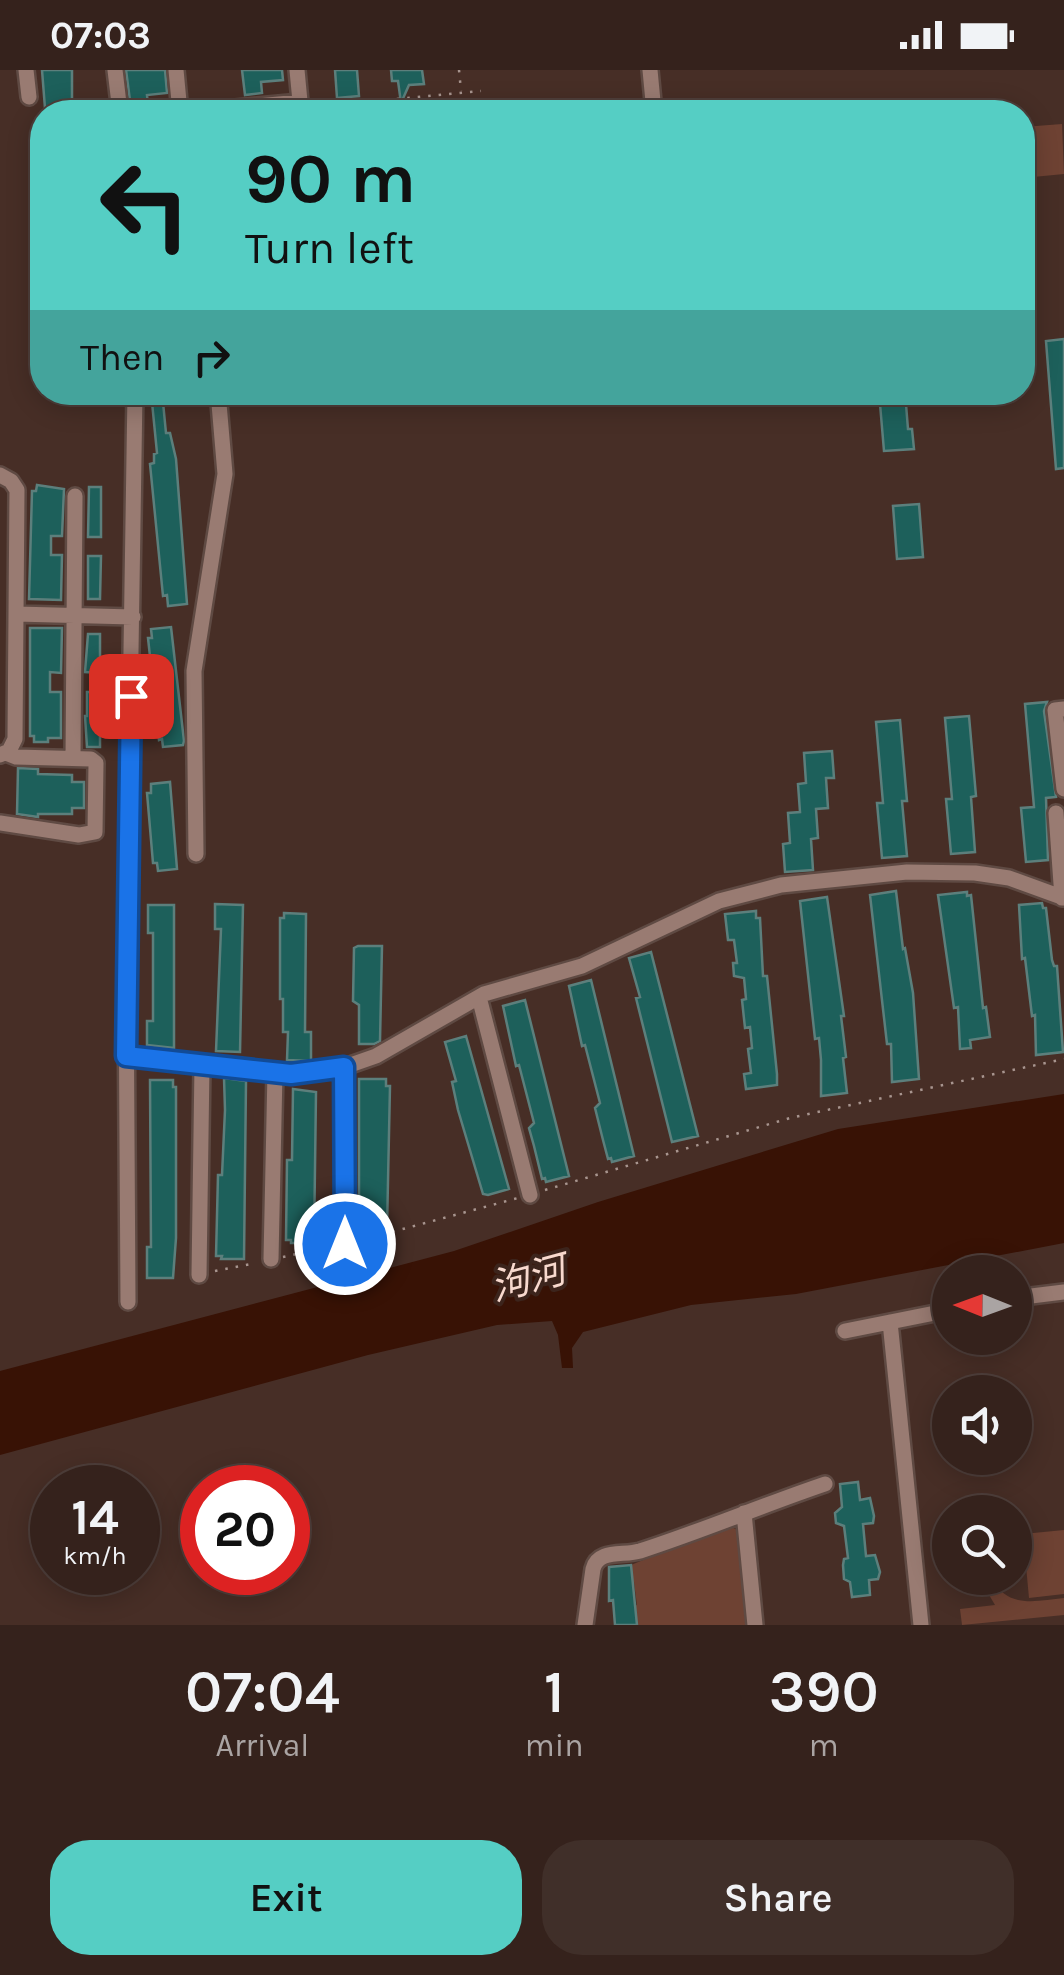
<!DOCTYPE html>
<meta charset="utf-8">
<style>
:root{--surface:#35221c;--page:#402f29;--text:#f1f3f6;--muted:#aaa4a3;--line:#4f3f3b;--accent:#55cec4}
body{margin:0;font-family:Karla,"Noto Sans SC",sans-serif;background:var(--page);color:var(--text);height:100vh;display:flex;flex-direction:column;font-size:38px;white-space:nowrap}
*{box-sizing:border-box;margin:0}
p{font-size:32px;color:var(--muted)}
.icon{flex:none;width:55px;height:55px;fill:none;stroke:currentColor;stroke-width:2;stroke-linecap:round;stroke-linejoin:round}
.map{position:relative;height:1555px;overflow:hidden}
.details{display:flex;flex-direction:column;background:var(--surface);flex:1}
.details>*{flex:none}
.top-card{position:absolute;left:30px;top:30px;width:1005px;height:305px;border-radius:40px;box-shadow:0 5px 25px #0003,0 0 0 2px var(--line);background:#55cec4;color:#111;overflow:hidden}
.needle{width:65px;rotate:271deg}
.buttons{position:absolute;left:932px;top:1185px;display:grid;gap:20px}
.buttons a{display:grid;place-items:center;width:100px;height:100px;border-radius:50%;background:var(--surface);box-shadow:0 5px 25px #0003,0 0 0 2px var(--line);font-size:50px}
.speed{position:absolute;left:30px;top:1395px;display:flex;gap:20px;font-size:50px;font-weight:700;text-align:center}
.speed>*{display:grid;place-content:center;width:130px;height:130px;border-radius:50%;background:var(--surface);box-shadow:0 5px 25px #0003,0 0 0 2px var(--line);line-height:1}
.speed small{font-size:25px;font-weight:400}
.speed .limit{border:15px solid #d22;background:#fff;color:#111}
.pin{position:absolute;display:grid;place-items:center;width:85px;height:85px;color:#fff;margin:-42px;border-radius:20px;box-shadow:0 5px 15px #0006}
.me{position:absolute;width:110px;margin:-55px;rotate:0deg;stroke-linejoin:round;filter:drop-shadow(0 0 8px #0008)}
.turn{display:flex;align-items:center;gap:35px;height:210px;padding:0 50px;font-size:45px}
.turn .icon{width:130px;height:130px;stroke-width:2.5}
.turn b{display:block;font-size:70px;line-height:85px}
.then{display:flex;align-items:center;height:95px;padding:0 50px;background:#0003;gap:20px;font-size:38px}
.eta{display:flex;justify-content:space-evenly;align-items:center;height:170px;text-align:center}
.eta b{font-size:60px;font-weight:600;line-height:70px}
.cta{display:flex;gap:20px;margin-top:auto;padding:20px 50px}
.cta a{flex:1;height:115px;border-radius:40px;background:var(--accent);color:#111;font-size:40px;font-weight:600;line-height:115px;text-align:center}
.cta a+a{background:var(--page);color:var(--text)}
.status{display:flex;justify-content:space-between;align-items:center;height:70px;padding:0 50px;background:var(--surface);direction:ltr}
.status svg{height:28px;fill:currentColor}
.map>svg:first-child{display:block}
.green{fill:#6e4233}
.water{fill:#381205}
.building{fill:#1d605b;stroke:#5c7f7c;stroke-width:2.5}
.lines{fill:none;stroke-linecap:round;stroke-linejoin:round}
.minor-casing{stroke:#5f4a43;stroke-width:20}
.path{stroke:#a8958f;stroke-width:2.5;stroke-dasharray:2.5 8;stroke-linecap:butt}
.minor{stroke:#997b72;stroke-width:15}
.route-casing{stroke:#114b97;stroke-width:25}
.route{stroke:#1a73e8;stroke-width:18}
.labels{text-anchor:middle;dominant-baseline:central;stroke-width:8;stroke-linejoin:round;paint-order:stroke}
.water-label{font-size:38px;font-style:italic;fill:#f8d9ce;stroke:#3c241c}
</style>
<div class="status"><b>07:03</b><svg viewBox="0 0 49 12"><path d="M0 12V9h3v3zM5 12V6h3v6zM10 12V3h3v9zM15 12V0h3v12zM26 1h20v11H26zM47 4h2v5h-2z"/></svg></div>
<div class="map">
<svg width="1064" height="1555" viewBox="0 0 1064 1555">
<rect width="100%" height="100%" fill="#472e26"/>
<path class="green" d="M576,28L596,32L611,42H470L484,37Z
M1062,54L1064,104L1023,108V57Z
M729,1455L737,1460L739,1466L749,1555H637L636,1548H633L632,1536L637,1535L634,1512L630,1511L631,1495Z
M1064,1460V1524L1029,1528L1023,1464Z
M979,1508H993C1006,1539 1036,1531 1064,1528V1545L962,1555L960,1539L995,1535Z"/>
<path class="water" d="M1064,1024V1173L796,1224L691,1235L583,1262L572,1278L573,1298H562L558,1265L552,1251L497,1255L368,1285L0,1385V1301L454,1181L598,1132L838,1059Z"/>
<path class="building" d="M42,0H72V35L45,38Z
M126,0H165L167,23L147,25L148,36L131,38Z
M242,0H282L283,10L261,12L262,23L245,25Z
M335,0H357L359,26L337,28Z
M391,0H422L424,14L409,15L401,33L398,11H392Z
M1064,269V398L1056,399L1046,271Z
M151,322H162L166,363H170L176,389L187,534L168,536L167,525L163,526L150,394L154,393V384L157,383Z
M879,322H905L908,359H912L914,379L884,381Z
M37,415L64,419L62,466H51V485H62L61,530L29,529L32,421H36Z
M89,417H101V467H88Z
M919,434L923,487L897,489L893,436Z
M88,486H101L100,529H88Z
M171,557L184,671L183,675L163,677L162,669L159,670L148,568H152L151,559Z
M30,558H62L61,603L50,602V622H61V668H48V672H34V666H30Z
M88,564H100V603L85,602Z
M87,622H100V677H87L85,646H87Z
M1047,632L1044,641L1056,727L1046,728L1048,790L1026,792L1021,738L1034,737L1025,634Z
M969,646L976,726L971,727L975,782L951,784L946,729H952L945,648Z
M900,650L907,731H902L907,786L882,788L877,733H883L876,652Z
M832,681L834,708H826L828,738L816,739L818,768L811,769L813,800L785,802L783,774L790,773L788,743L800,742L798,714L806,713L804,683Z
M18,698L38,699V704L72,705V712H84V738H72V744H38V747L17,744Z
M170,712L177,799L158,801L157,793H153L147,723H151V714Z
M896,821L903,879L905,878L913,923L919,1009L892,1012L891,974H887L870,825Z
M967,822V826L971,825L983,938L986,937L990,967L970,970L971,978L960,979L958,937L954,938L938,825Z
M827,827L844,946H841L846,987L843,988L847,1023L821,1026V990L819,968L815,969L800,831Z
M1042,833L1043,838H1046L1052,890L1054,896H1057L1063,982L1036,985L1035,945L1032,946L1025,888L1022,889L1019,835Z
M215,834L243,835L240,982L216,981L221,859H215Z
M148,835H174V978L147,975V951H153V863H148Z
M756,841V848H760L763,906H767L777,1004V1015L746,1019L744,1004L751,1003L748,979L752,978L750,957L745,958L742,930L746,929L744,908L734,906L733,893H737L734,870H728L725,844Z
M284,843L306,844L305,962H311V991L287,990L288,962H283V929H280V848H284Z
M358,876H382L380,971L374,974H359V935L353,931L354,878Z
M651,882L698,1066L672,1072L636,928L640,927L629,888Z
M591,910L634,1086L612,1092L611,1088L608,1089L603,1070L595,1038L600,1033L585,975L582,976L569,916Z
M525,930L569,1106L546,1112L545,1108L542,1109L534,1076L529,1058L534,1053L519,995L516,996L503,936Z
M466,966L509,1119L488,1125L483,1124L458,1040L452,1012L456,1011L445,972Z
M224,1008L246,1011L244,1189H221L222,1186H216L218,1105H222L225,1040Z
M359,1009H386V1016H390L387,1159L359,1157Z
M150,1010H173V1017H176V1168L173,1208H147V1177H151Z
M293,1019L316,1022L314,1173H291V1170H286L287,1090H292Z
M858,1412L860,1430L870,1428L874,1446L873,1453L863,1454L866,1486L875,1485L880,1502L878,1509L869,1510L870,1525L852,1527L850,1512L844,1509L843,1495L844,1489L848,1488L844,1456L836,1453L835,1443L842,1437L840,1414Z
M631,1495L637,1555H615L613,1530L609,1531V1497Z"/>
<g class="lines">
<defs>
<path id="minor" d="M26,0L29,27
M115,0L120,42
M176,0L180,42
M297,0L301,42
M650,0L654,42
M192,42L300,32
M0,405L11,411L17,420L15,669L9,681L0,685
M16,544L133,547
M1064,639L1055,640L1064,719
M73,688L75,426
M1056,743L1062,828
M0,753L79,765L95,762L96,693L91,689L16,687L6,683
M196,784L194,601L225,404L218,322
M479,927L530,1125
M127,986L291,1004L336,1000L376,986L484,924L582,896L719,831L781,815L907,802L975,803L1009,808L1064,828
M344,997L345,1174
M271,1189L275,1002
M199,1205L202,995
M1015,1228L1064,1222
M128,1232L126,905L135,322
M890,1252L921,1555
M845,1261L950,1240
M744,1443L755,1555
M585,1555L593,1499C598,1479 623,1486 640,1481C702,1461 763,1435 825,1414"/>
</defs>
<use href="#minor" class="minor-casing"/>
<path class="path" d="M459,0L461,21
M355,33L481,21
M545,1120L790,1048L1064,989
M362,1170L518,1128
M283,1187L329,1177
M215,1201L256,1193"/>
<use href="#minor" class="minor"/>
</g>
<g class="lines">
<defs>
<path id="route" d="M131,626L126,986L291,1004L344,997L345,1174"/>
</defs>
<use href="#route" class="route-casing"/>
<use href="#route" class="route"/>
</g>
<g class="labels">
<g class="water-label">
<text transform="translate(528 1209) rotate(-15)">泃河</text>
</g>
</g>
</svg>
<div class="buttons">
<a><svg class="needle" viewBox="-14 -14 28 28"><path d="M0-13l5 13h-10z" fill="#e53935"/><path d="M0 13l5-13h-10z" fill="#aaa4a3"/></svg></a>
<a><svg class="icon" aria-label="sound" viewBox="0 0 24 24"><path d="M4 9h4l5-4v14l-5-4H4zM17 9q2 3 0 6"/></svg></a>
<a><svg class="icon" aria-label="search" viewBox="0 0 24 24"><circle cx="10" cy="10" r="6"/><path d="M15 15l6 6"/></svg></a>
</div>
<div class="speed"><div>14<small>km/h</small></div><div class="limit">20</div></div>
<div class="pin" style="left:131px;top:626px;background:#d93025"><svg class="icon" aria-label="arrive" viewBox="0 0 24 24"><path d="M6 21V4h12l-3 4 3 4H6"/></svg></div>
<svg class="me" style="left:345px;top:1174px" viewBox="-20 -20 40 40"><circle r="17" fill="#1a73e8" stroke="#fff" stroke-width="3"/><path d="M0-11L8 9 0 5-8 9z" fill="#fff"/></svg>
<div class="top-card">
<div class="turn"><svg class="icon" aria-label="left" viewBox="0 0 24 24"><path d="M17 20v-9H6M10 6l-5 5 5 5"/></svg><div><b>90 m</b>Turn left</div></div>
<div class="then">Then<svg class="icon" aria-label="right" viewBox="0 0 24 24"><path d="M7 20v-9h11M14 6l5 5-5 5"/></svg></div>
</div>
</div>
<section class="details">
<div class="eta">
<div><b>07:04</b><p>Arrival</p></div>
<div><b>1</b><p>min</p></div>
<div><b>390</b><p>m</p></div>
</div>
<div class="cta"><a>Exit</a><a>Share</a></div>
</section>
